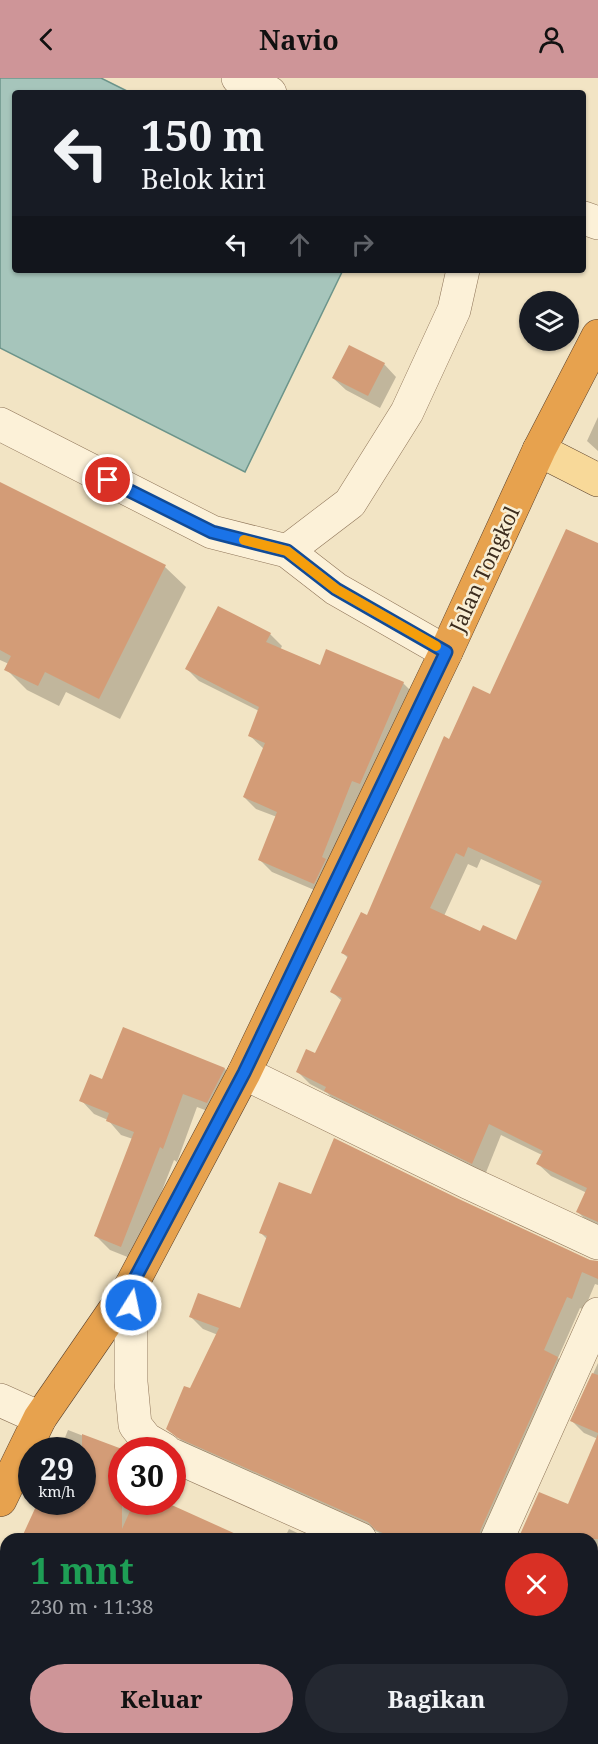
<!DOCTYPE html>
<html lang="id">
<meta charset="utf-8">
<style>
:root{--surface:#171b24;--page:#242831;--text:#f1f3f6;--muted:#9ea1a6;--accent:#ce9598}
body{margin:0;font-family:"Noto Serif",serif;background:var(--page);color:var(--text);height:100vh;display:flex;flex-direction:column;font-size:22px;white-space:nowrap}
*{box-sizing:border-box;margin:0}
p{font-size:20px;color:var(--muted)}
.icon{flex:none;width:33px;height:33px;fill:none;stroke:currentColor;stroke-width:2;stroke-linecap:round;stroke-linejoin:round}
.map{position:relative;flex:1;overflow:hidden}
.drawer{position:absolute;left:0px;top:1455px;width:598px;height:212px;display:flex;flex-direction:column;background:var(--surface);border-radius:18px 18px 0 0;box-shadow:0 2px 4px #0004}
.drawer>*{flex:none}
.top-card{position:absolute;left:12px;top:12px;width:574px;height:183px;border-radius:6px;box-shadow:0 2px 4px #0004;background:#171b24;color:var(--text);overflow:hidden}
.buttons{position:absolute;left:519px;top:213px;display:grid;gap:12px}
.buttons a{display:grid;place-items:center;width:60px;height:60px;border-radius:50%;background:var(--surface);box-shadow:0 2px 4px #0004;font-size:30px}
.speed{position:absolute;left:18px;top:1359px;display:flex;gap:12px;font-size:30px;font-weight:700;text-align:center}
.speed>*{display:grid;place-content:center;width:78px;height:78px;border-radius:50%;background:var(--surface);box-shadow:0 2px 4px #0004;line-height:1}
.speed small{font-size:15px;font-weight:400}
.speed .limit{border:9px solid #d22;background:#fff;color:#111}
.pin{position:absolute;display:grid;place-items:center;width:51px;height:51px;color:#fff;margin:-26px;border:3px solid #fff;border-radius:50%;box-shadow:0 2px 6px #0007}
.me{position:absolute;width:66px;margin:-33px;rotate:10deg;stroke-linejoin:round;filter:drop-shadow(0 0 4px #0008)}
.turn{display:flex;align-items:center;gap:21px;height:126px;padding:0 30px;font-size:27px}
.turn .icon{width:78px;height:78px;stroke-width:2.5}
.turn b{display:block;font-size:42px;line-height:51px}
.lanes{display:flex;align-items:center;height:57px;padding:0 30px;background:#0003;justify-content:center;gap:30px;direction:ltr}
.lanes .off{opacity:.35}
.round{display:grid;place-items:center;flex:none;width:63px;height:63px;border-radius:32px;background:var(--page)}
.overview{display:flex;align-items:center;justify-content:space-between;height:102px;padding:0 30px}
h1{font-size:36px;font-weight:700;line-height:45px;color:#1e9e55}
.primary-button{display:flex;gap:12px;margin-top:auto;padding:12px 30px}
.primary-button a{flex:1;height:69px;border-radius:36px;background:var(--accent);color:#111;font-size:24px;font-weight:700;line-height:69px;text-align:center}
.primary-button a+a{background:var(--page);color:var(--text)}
header{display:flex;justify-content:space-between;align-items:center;height:78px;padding:0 30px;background:var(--accent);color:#111;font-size:27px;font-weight:700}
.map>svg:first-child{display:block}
.water{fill:#a6c5bb;stroke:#6c948a;stroke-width:1.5}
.shadow{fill:#0003;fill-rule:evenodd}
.building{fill:#d39c77;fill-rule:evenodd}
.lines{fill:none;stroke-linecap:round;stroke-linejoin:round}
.minor-casing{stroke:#8e7458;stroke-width:34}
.major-casing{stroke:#5c422d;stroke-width:34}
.highway-casing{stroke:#5c422d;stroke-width:34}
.minor{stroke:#fcf1d8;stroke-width:33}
.major{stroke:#f8d999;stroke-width:33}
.highway{stroke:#e7a24e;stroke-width:33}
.route-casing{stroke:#114b97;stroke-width:15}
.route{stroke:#1a73e8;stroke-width:10}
.slow{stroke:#f59e0b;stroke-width:10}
.labels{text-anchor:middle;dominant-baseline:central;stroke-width:5;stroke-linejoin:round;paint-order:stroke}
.street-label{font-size:21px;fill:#3d2d1e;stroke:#f8eed4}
</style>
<header><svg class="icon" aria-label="back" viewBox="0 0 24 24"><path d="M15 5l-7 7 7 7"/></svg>Navio<svg class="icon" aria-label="person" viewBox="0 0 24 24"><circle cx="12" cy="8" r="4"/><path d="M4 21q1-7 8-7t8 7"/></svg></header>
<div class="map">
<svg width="598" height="1666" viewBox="0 0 598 1666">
<rect width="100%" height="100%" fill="#f2e4c4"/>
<path class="water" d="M0,0H101L131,15H15V192H343L245,394L0,270Z"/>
<path class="shadow" d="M384,286L396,299L380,330L346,312L333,300Z
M598,339V373L587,363Z
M0,406L165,489L186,509L120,641L66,614L59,628L27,612L6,591L9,586L0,582Z
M598,467V1150L590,1146L578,1134L587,1115L551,1098L538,1086L542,1077L501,1057L485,1097L338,1025L327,1015L310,1006L298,994L316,977L342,923L332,914L348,880L343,875L368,839L450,662L491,618ZM481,781L541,808L516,864L481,855L444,838L468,786L477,790Z
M270,556L282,568L280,572L320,589L403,605L415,617L326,817L272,794L260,782L277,739L256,731L244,719L264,671L249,657L259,633L199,603L187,591Z
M123,951L225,991L238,1005L221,1038L197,1029L177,1084L174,1082L135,1182L110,1172L96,1158L133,1061L121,1057L108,1042L94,1036L81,1022L102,1003Z
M312,1118L598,1185V1207L595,1206L584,1232L580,1230L558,1280L570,1292L494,1461H387L382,1456L192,1372L167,1350L190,1312L218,1257L203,1251L191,1239L240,1232L267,1161L261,1155Z
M598,1285V1548L592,1546V1461H519L569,1428L598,1361L584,1355L572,1343Z
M68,1352L112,1369L122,1424H163L223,1452L232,1461H23L40,1424H82V1372H60Z
M289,1451L310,1461H284Z
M6,1500V1660H398L396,1666H0V1514Z
M592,1618L598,1620V1666H422L423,1660H592Z"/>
<path class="building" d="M349,267L385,285L368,318L332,300Z
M0,404L166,487L99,621L45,594L38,608L4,592L11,578L0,572Z
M566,451L598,465V1144L576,1134L587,1110L536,1086L543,1073L489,1046L472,1086L324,1013L326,1009L296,994L306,971L315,975L342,920L330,914L348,878L341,875L361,834L367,837L444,658L449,661L473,608L490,616ZM468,769L542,803L516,862L483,847L480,853L430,830L456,775L464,779Z
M218,528L271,555L266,564L320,587L326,571L404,604L360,706L352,703L322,779L326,781L314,806L258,782L277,734L243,719L265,665L248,658L259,629L185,591Z
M123,949L225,990L207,1025L183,1016L163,1071L160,1069L121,1169L94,1158L134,1054L106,1043L109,1035L79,1023L90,996L102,1001Z
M334,1060L461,1122L590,1182L598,1183V1201L582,1194L572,1221L567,1219L544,1272L558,1279L480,1453L479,1461H396L376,1452L368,1444L178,1360L166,1351L184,1308L190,1310L219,1250L189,1239L198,1215L240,1230L267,1158L259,1155L279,1104L311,1116Z
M592,1295L598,1297V1355L570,1343Z
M82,1356L122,1371V1451L134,1424H165L247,1461H21L38,1424H82Z
M598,1356V1461H518L539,1414L568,1426Z"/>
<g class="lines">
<defs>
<path id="minor" d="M238,0L270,15
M584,140L598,145
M0,346L212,454L287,473L336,511L446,574
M287,473L350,425L407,334L454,232L463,192
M244,995L469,1105L598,1165
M131,1208V1304L135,1347L146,1361L165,1372
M0,1322L40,1340
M172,1377L360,1461
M497,1461L598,1236
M592,1561L598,1564
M400,1666L403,1660"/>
<path id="major" d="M539,372L598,402"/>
<path id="highway" d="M0,1422L40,1340L131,1208L244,995L446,574L539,372L598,258"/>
</defs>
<use href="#minor" class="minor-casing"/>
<use href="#major" class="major-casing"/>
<use href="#highway" class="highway-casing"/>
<use href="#minor" class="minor"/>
<use href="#major" class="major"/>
<use href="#highway" class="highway"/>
</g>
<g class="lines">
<defs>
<path id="route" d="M108,402L212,454L287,473L336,511L446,574L244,995L131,1208V1227"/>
</defs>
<use href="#route" class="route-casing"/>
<use href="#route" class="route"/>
<path class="slow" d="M244,462L287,473L336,511L436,568"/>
</g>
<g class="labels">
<g class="street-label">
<text transform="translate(484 491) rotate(-65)">Jalan Tongkol</text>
</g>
</g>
</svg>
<div class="buttons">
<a><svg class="icon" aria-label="layers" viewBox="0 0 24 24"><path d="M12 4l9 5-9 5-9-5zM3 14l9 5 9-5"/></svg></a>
</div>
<div class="speed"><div>29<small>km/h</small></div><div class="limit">30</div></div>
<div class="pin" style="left:108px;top:402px;background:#d93025"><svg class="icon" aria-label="arrive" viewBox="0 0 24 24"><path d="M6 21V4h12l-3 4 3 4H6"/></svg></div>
<svg class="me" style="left:131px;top:1227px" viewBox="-20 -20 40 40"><circle r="17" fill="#1a73e8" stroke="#fff" stroke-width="3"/><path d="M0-11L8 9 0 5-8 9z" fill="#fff"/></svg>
<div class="top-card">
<div class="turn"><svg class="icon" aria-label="left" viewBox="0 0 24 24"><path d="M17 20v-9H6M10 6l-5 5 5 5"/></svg><div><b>150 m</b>Belok kiri</div></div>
<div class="lanes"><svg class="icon" aria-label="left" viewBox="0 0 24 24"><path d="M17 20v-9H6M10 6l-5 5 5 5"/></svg><svg class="icon off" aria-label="ahead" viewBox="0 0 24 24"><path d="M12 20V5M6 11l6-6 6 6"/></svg><svg class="icon off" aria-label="right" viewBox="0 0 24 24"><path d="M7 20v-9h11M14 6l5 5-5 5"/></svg></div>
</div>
<section class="drawer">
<div class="overview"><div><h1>1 mnt</h1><p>230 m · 11:38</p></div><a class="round" style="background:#d93025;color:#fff"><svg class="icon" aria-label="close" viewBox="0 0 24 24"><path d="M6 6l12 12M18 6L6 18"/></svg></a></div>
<div class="primary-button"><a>Keluar</a><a>Bagikan</a></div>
</section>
</div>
